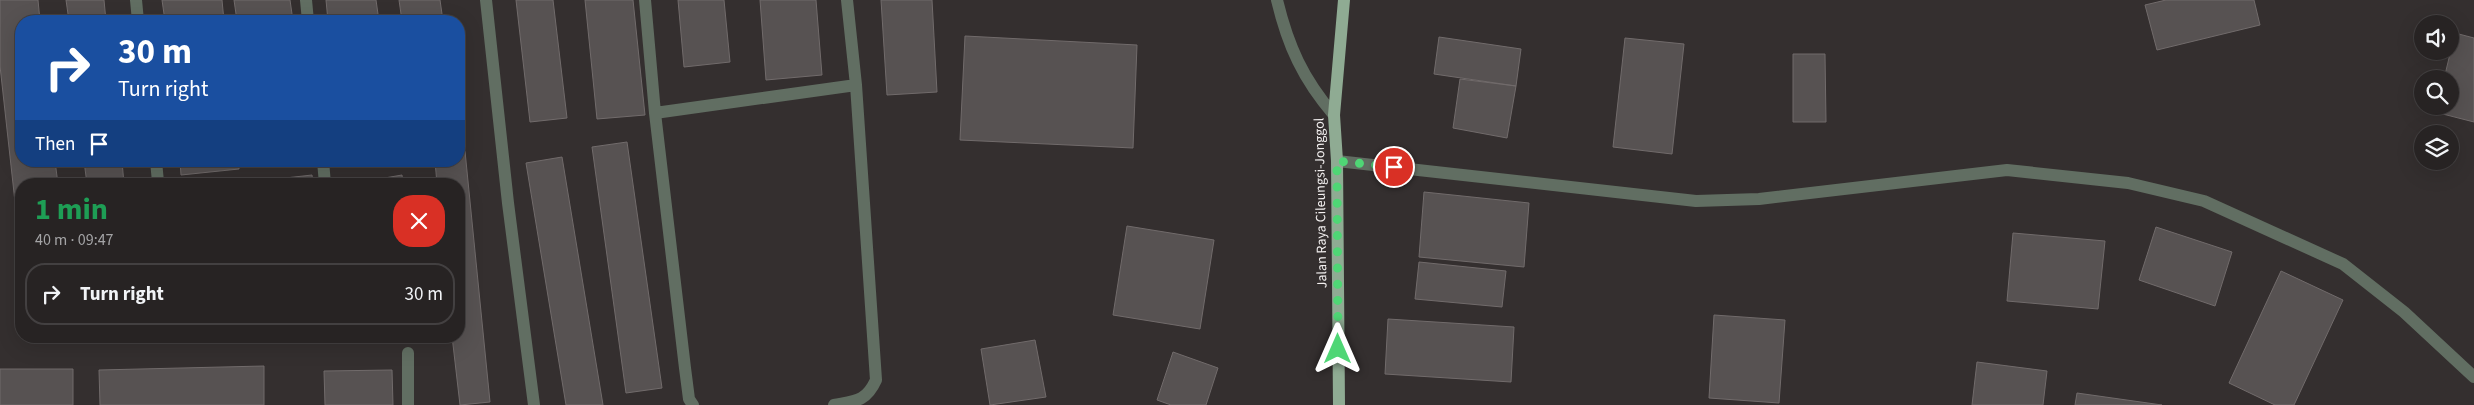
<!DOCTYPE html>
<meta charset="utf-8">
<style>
:root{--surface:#272323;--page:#2f2b2b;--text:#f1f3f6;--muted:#a4a4a6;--line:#434041}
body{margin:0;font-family:"Source Sans 3",sans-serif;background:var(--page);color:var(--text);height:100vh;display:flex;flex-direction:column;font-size:19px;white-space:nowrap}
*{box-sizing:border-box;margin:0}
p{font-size:16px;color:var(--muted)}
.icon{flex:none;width:28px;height:28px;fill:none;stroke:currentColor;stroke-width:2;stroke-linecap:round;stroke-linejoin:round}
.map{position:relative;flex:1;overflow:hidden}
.panel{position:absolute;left:15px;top:178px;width:450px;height:165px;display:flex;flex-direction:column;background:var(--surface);border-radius:20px;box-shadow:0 5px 20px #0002,0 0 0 1px var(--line)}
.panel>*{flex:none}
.top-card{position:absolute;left:15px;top:15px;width:450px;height:152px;border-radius:20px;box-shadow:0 5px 20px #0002,0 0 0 1px var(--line);background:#1a4fa0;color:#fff;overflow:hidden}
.tools{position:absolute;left:2414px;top:15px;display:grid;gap:10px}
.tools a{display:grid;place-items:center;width:45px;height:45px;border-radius:50%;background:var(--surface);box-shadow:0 5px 20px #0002,0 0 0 1px var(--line);font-size:25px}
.pin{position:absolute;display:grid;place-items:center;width:42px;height:42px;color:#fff;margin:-21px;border:2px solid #fff;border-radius:50%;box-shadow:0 1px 5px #0007}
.me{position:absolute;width:55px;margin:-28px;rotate:0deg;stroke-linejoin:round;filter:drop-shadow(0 0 4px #0008)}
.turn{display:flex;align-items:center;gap:18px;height:105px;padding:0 20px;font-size:22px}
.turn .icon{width:65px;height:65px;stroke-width:2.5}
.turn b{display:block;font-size:35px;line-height:42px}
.then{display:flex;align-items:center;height:48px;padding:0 20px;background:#0003;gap:10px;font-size:19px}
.round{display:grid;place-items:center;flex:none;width:52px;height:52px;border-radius:20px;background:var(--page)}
.headline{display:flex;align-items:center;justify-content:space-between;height:85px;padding:0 20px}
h1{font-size:30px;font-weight:700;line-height:38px;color:#1e9e55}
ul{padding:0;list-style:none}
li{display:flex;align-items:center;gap:15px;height:62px;margin:0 10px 8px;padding:0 10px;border:2px solid var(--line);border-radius:20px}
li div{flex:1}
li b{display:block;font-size:19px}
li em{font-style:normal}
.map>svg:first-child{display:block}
.building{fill:#575252;stroke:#716b6b}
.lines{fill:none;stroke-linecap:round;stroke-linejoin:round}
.street{stroke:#616e62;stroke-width:12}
.primary{stroke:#8fab93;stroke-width:12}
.route{stroke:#4fd675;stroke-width:9;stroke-dasharray:0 16.2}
.labels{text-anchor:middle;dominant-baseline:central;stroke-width:4;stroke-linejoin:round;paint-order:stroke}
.street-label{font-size:14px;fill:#f3f0f0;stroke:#342f2f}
</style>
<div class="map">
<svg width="2474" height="405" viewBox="0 0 2474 405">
<rect width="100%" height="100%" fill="#342f2f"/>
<path class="building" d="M0,0H38L40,21H21V161H55L58,184H21V220H17L0,66Z
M66,0H104L106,21H69Z
M162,0H222L224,21H165Z
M234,0H290L293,21H237Z
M326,0H376L379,21H328Z
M399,0H440L443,21H402Z
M516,0H553L567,118L530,122Z
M585,0H633L645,115L597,119Z
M678,0H724L730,62L684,67Z
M760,0H816L822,75L766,80Z
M881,0H932L937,92L887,95Z
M2166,0H2254L2260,25L2157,50L2145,5Z
M2455,33L2474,38V122L2435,112L2437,106H2450V79H2444Z
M965,36L1137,45L1133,148L960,140Z
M1439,37L1521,49L1516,86L1434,74Z
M1625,38L1684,44L1672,154L1613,147Z
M1793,54H1825L1826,122H1793Z
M1460,79L1516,86L1507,138L1453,128Z
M627,142L662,388L626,393L592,147Z
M459,151H465L490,402L460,405L452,336H459V184H437L435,161H459Z
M562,157L603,405H566L526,163Z
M84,161H122L124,184H87Z
M180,161H239V169L181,175Z
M312,175L313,184H251L250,182Z
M402,175L403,184H350Z
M1424,192L1529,203L1524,267L1419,257Z
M1127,226L1214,240L1200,329L1113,315Z
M2156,227L2232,252L2215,306L2139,280Z
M2013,233L2105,241L2098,309L2007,301Z
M1419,262L1506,271L1502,307L1415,299Z
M2281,271L2343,300L2294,405H2275L2229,383Z
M1714,315L1785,320L1779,403L1709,398Z
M1388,319L1514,327L1511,382L1385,374Z
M1035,340L1046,397L990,405L981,349Z
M1173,352L1218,368L1206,405H1171L1157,400Z
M1977,362L2047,371L2043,405H1972Z
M264,366V405H100L99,370Z
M0,369H73V405H0Z
M392,370L393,405H325L324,371Z
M2077,393L2162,405H2075Z"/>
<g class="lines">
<path class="street" d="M136,0L138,21
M306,0L308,21
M486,0L508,203L534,405
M645,0L655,113L856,85L847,0
M1277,0C1288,46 1303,79 1334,115
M655,113L685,368L689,399L693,405
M156,161L158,182
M323,161L325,184
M1337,161L1696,201L1759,199L2007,170L2128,183L2204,201L2343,264L2404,312L2474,377
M408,405V353
M834,405C855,401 866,402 876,380L856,85"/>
<path class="primary" d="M1339,405L1337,161L1334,115L1344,0"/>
</g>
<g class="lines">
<path class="route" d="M1338,349L1337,161L1394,167"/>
</g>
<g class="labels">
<g class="street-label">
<text transform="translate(1321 203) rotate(-91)">Jalan Raya Cileungsi-Jonggol</text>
</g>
</g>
</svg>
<div class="tools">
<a><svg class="icon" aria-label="sound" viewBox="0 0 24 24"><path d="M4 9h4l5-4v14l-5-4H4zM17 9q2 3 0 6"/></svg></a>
<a><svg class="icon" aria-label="search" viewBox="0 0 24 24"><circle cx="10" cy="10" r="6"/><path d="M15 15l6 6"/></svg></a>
<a><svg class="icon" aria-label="layers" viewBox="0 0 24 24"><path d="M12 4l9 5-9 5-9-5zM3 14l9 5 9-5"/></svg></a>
</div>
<div class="pin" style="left:1394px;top:167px;background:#d93025"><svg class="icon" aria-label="arrive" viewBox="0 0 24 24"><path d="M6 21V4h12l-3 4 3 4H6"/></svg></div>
<svg class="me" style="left:1338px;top:349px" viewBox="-20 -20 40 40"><path d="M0-17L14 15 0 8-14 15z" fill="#4fd675" stroke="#fff" stroke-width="4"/></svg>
<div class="top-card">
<div class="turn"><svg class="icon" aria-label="right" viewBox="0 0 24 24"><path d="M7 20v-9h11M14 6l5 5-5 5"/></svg><div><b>30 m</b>Turn right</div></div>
<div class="then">Then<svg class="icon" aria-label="arrive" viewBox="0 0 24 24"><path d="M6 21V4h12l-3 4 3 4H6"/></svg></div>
</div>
<section class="panel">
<div class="headline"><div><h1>1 min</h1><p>40 m · 09:47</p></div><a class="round" style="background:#d93025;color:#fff"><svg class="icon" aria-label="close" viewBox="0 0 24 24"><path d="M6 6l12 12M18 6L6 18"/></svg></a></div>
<ul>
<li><svg class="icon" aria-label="right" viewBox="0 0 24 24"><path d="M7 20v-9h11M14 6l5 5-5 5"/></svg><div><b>Turn right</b></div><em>30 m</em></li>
</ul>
</section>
</div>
